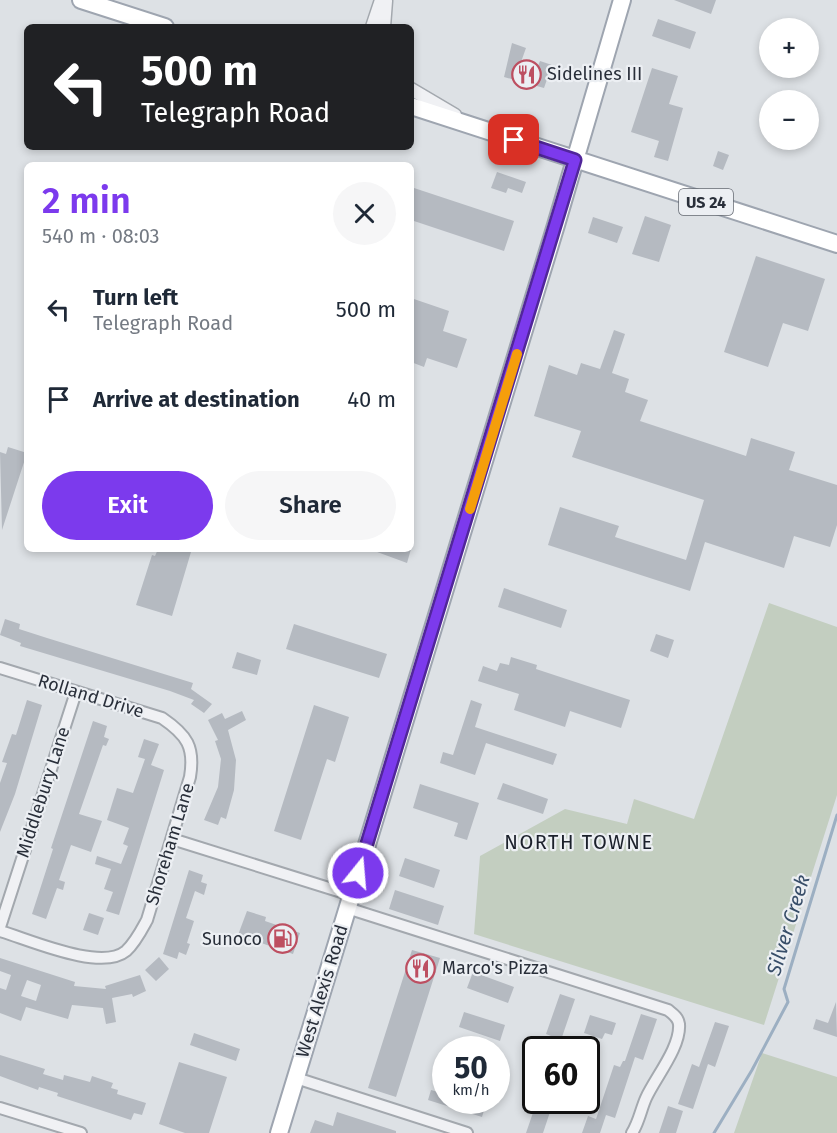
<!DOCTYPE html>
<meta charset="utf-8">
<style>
:root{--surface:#fff;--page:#f6f6f7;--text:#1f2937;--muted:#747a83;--accent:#7c3aed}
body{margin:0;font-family:"Fira Sans",sans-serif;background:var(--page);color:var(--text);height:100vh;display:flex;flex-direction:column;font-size:22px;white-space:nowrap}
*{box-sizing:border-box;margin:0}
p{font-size:20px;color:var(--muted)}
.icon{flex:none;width:33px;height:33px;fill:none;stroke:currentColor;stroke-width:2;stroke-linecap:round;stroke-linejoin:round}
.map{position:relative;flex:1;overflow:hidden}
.side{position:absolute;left:24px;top:162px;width:390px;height:390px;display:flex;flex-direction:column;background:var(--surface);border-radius:9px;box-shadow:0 3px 9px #0003}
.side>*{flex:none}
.top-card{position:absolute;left:24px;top:24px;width:390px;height:126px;border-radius:9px;box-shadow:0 3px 9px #0003;background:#202124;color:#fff;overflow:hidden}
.tools{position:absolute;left:759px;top:18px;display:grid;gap:12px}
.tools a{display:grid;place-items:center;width:60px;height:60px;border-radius:50%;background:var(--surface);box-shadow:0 3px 9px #0003;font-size:30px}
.speed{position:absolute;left:432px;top:1036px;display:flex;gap:12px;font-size:30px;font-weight:700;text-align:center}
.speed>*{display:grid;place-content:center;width:78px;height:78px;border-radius:50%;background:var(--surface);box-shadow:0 3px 9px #0003;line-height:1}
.speed small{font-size:15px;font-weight:400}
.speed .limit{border:3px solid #111;border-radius:9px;background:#fff;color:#111}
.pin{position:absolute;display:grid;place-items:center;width:51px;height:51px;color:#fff;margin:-26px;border-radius:12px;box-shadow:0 3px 9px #0006}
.me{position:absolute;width:66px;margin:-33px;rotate:17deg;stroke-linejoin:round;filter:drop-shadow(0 0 4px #0008)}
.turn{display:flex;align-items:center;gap:21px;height:126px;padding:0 18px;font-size:27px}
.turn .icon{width:78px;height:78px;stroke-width:2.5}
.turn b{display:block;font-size:42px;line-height:51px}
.round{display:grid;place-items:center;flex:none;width:63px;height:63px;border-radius:32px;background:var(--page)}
.head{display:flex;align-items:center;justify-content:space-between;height:102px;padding:0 18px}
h1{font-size:36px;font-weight:600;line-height:45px;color:var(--accent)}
.action{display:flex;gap:12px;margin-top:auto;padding:12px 18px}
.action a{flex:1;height:69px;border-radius:36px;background:var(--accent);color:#fff;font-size:24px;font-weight:600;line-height:69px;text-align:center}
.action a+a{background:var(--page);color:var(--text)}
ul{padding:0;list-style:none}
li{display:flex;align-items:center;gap:18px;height:90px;padding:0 18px}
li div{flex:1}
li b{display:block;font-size:22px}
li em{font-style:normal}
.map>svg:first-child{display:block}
.green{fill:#c3cec0}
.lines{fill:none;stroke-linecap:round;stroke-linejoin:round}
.stream{stroke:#9cafc2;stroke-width:3}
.building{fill:#b5bac1;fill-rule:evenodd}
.minor-casing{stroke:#a3a8ae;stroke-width:14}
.tertiary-casing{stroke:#a3a8ae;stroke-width:15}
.primary-casing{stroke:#9ea5b0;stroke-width:20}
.minor{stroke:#f0f1f4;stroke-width:10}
.tertiary{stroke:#f0f1f4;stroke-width:12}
.primary{stroke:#fff;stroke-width:16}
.route-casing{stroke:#51269a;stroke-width:15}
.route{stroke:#7c3aed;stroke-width:10}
.slow{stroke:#f59e0b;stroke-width:10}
.labels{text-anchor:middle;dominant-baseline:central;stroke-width:4.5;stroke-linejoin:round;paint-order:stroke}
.shield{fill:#eceff3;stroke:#646972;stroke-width:1.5}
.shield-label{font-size:16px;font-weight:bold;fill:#292f3a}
.poi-label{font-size:18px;fill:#292f3a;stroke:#eceff3;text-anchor:start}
.street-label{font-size:18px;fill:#292f3a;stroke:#eceff3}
.neighbourhood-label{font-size:20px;letter-spacing:1.5px;fill:#1b202b;stroke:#eceff3}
.water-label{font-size:20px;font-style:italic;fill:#384e69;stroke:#eceff3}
</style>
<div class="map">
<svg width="837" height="1133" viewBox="0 0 837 1133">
<rect width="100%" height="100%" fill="#dde1e5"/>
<path class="green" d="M769,603L837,627V795L764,1025L474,934L480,856L565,809L627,824L634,799L694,819Z
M762,1053L837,1077V1133H734Z"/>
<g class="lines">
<path class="stream" d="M714,1133L752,1070L788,1002L784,989L837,815"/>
</g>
<path class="building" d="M674,0H716L711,14Z
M658,19L696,32L690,49L652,36Z
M512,43L526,48L521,62L537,68L540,61L552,65L544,88L504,77Z
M652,68L678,76L669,104L683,108L668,161L654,157L659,141L631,132Z
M718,151L729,155L723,170L713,166Z
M497,172L526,182L522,193L508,188L506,193L491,188Z
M411,187L514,221L504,251L411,220Z
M645,216L671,225L659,262L632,254Z
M593,217L623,227L617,243L588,233Z
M756,256L825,279L808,331L783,323L768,367L724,352Z
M411,298L449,311L443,331L467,339L457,368L427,358L424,367L411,362Z
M614,330L625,334L612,373L629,379L625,392L648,400L640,421L746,456L751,438L795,452L789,470L837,485V525L830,547L794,536L784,568L705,542L690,591L548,545L560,507L619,526L615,537L686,560L704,500L572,457L581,431L534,416L549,365L577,375L581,363L600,369Z
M8,447L27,453L2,530L0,452L6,454Z
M158,549H182L191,552L172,616L136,605L152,555L155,556Z
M369,549H411L407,563Z
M504,588L567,610L561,628L498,607Z
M5,619L20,624L19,629L47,638L193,683L191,689L212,704L204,713L191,704L194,700L170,691L20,646L21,643L0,635Z
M294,624L387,654L379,678L286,649Z
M656,634L674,640L668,658L650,651Z
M237,652L261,660L257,675L232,668Z
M511,657L537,665L536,669L630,700L621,728L570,711L565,727L514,710L519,694L478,681L483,666L497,671L500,663L509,665Z
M27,700L42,705L15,794L0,832V783L7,763L2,762L12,734L16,735Z
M471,700L482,704L475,727L557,754L553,765L486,743L475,775L440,763L443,752L453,755Z
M314,705L349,717L335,762L327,759L301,840L274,831Z
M242,711L246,720L228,730L236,760L234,790L226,819L221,817L218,825L204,820L218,787L221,759L215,741L218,740L208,720L222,713L225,719Z
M93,721L107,726L104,737L109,739L106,746L103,745L79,814L102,821L91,852L71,845L59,880L65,882L63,890L57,888L46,919L32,914L53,849L51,848Z
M144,739L159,744L151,765L164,770L119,915L106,911L113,892L104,889L111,869L95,864L97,856L121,864L128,846L123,844L129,828L107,820L117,788L133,793L145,759L138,757Z
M503,783L548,799L543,814L497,799Z
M420,784L479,803L467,840L454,836L458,823L413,808Z
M405,858L440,870L434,888L399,876Z
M189,870L203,875L201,882L207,884L204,895L195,891L186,918L194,921L187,943L190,944L186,955L179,952L177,959L163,954Z
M395,890L444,906L438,925L389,909Z
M247,911L266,917L265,921L300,933L293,954L238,935Z
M89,913L104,918L98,935L83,930Z
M412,950L440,958L396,1097L368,1088Z
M159,957L169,969L156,981L145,970Z
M0,958L75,982L74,986L106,989L105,986L140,975L146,991L133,997L132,994L112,998L116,1022L106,1024L103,1008L72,1005L68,1019L26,1007L21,1021L0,1013V988L6,990L11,975L0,971ZM27,980L41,985L36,1001L21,996Z
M473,972L514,987L508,1003L467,988Z
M560,994L575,999L561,1040L546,1034Z
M836,1002L837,1037L813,1029L816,1019L828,1023Z
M464,1012L505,1025L500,1041L459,1027Z
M641,1014L657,1019L643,1060L635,1057L615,1118L606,1115L600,1133H582L588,1116L596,1119L614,1065L620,1067L623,1061H625Z
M590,1015L616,1023L612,1035L605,1033L602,1039L584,1033Z
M715,1022L729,1026L715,1067L708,1064L693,1109L678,1104L692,1064L699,1067Z
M194,1033L240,1049L236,1061L190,1045Z
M0,1055L45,1069L43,1074L63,1080L64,1075L90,1082L92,1076L113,1083L111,1088L118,1090L117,1094L146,1103L142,1115L134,1113L131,1120L57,1096L58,1093L39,1087L38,1090L8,1079L0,1076Z
M179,1062L227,1077L209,1133H185L159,1124Z
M444,1073L446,1101H480L479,1105L485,1107L482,1117L428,1100L431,1090L438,1092Z
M537,1101L552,1106L543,1133H526Z
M668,1106L683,1111L676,1133H659Z
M337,1112L396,1131V1133H310L315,1120L333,1126Z"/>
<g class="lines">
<defs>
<path id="minor" d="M0,668L162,718C187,735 195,747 190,777L147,920C141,931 135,943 126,951C101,972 28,939 0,931
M172,839L351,895
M347,908L668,1010C673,1014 678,1017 679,1024C681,1047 655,1078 646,1098C641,1109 639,1122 632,1133
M0,927L76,692
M296,1078L467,1133
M0,1108L81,1133"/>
<path id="tertiary" d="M372,27L381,0
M384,27L386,1
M411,89L455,115"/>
<path id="primary" d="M81,0L165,27
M411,106L837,244
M279,1133L556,225L622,0"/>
</defs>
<use href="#minor" class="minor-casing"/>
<use href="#tertiary" class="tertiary-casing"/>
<use href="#primary" class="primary-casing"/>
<use href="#minor" class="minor"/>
<use href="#tertiary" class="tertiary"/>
<use href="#primary" class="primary"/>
</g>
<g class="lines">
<defs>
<path id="route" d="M358,873L575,160L514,140"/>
</defs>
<use href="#route" class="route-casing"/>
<use href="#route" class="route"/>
<path class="slow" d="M470,509L517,354"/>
</g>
<defs>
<symbol id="restaurant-ring" viewBox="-11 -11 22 22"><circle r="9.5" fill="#eceff3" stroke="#bd4f61" stroke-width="1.5"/><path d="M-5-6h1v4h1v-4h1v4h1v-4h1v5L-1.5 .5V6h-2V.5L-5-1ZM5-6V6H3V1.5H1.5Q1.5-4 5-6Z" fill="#bd4f61"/></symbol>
<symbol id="fuel-ring" viewBox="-11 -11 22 22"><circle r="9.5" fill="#eceff3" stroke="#bd4f61" stroke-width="1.5"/><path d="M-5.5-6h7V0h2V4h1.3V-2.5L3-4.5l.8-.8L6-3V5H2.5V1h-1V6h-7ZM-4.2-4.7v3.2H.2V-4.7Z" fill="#bd4f61"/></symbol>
</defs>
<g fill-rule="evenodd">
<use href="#restaurant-ring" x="510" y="58" width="33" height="33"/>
<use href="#fuel-ring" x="266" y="922" width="33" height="33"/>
<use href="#restaurant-ring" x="404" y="952" width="33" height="33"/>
</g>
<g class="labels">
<rect class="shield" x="679" y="189" width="54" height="26" rx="4.5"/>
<g class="shield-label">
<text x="706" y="202">US 24</text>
</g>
<g class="poi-label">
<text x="547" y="74">Sidelines III</text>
<text x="262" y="939" text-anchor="end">Sunoco</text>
<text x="442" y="968">Marco's Pizza</text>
</g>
<g class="street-label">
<text transform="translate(91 696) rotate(17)">Rolland Drive</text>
<text transform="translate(43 792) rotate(-72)">Middlebury Lane</text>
<text transform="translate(170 844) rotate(-73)">Shoreham Lane</text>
<text transform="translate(322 991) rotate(-73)">West Alexis Road</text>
</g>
<g class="neighbourhood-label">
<text x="579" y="842">NORTH TOWNE</text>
</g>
<g class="water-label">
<text transform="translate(788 925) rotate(-73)">Silver Creek</text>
</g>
</g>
</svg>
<div class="tools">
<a>+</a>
<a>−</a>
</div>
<div class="speed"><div>50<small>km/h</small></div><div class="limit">60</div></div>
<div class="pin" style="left:514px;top:140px;background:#d93025"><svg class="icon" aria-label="arrive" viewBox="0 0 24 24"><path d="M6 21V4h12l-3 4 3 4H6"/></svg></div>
<svg class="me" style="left:358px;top:873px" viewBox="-20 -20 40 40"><circle r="17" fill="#7c3aed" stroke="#fff" stroke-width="3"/><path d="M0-11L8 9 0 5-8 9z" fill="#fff"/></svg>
<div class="top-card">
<div class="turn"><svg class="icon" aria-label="left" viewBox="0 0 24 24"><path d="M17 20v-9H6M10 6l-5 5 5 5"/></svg><div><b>500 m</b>Telegraph Road</div></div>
</div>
<section class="side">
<div class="head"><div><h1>2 min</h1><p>540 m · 08:03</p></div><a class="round"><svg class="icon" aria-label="close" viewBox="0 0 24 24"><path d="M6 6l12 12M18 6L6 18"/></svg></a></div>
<ul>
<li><svg class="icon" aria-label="left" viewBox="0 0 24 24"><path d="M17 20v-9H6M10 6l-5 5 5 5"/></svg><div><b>Turn left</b><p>Telegraph Road</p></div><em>500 m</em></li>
<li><svg class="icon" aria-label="arrive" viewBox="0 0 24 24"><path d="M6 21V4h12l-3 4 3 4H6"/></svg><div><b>Arrive at destination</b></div><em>40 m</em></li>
</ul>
<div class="action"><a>Exit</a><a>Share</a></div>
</section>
</div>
